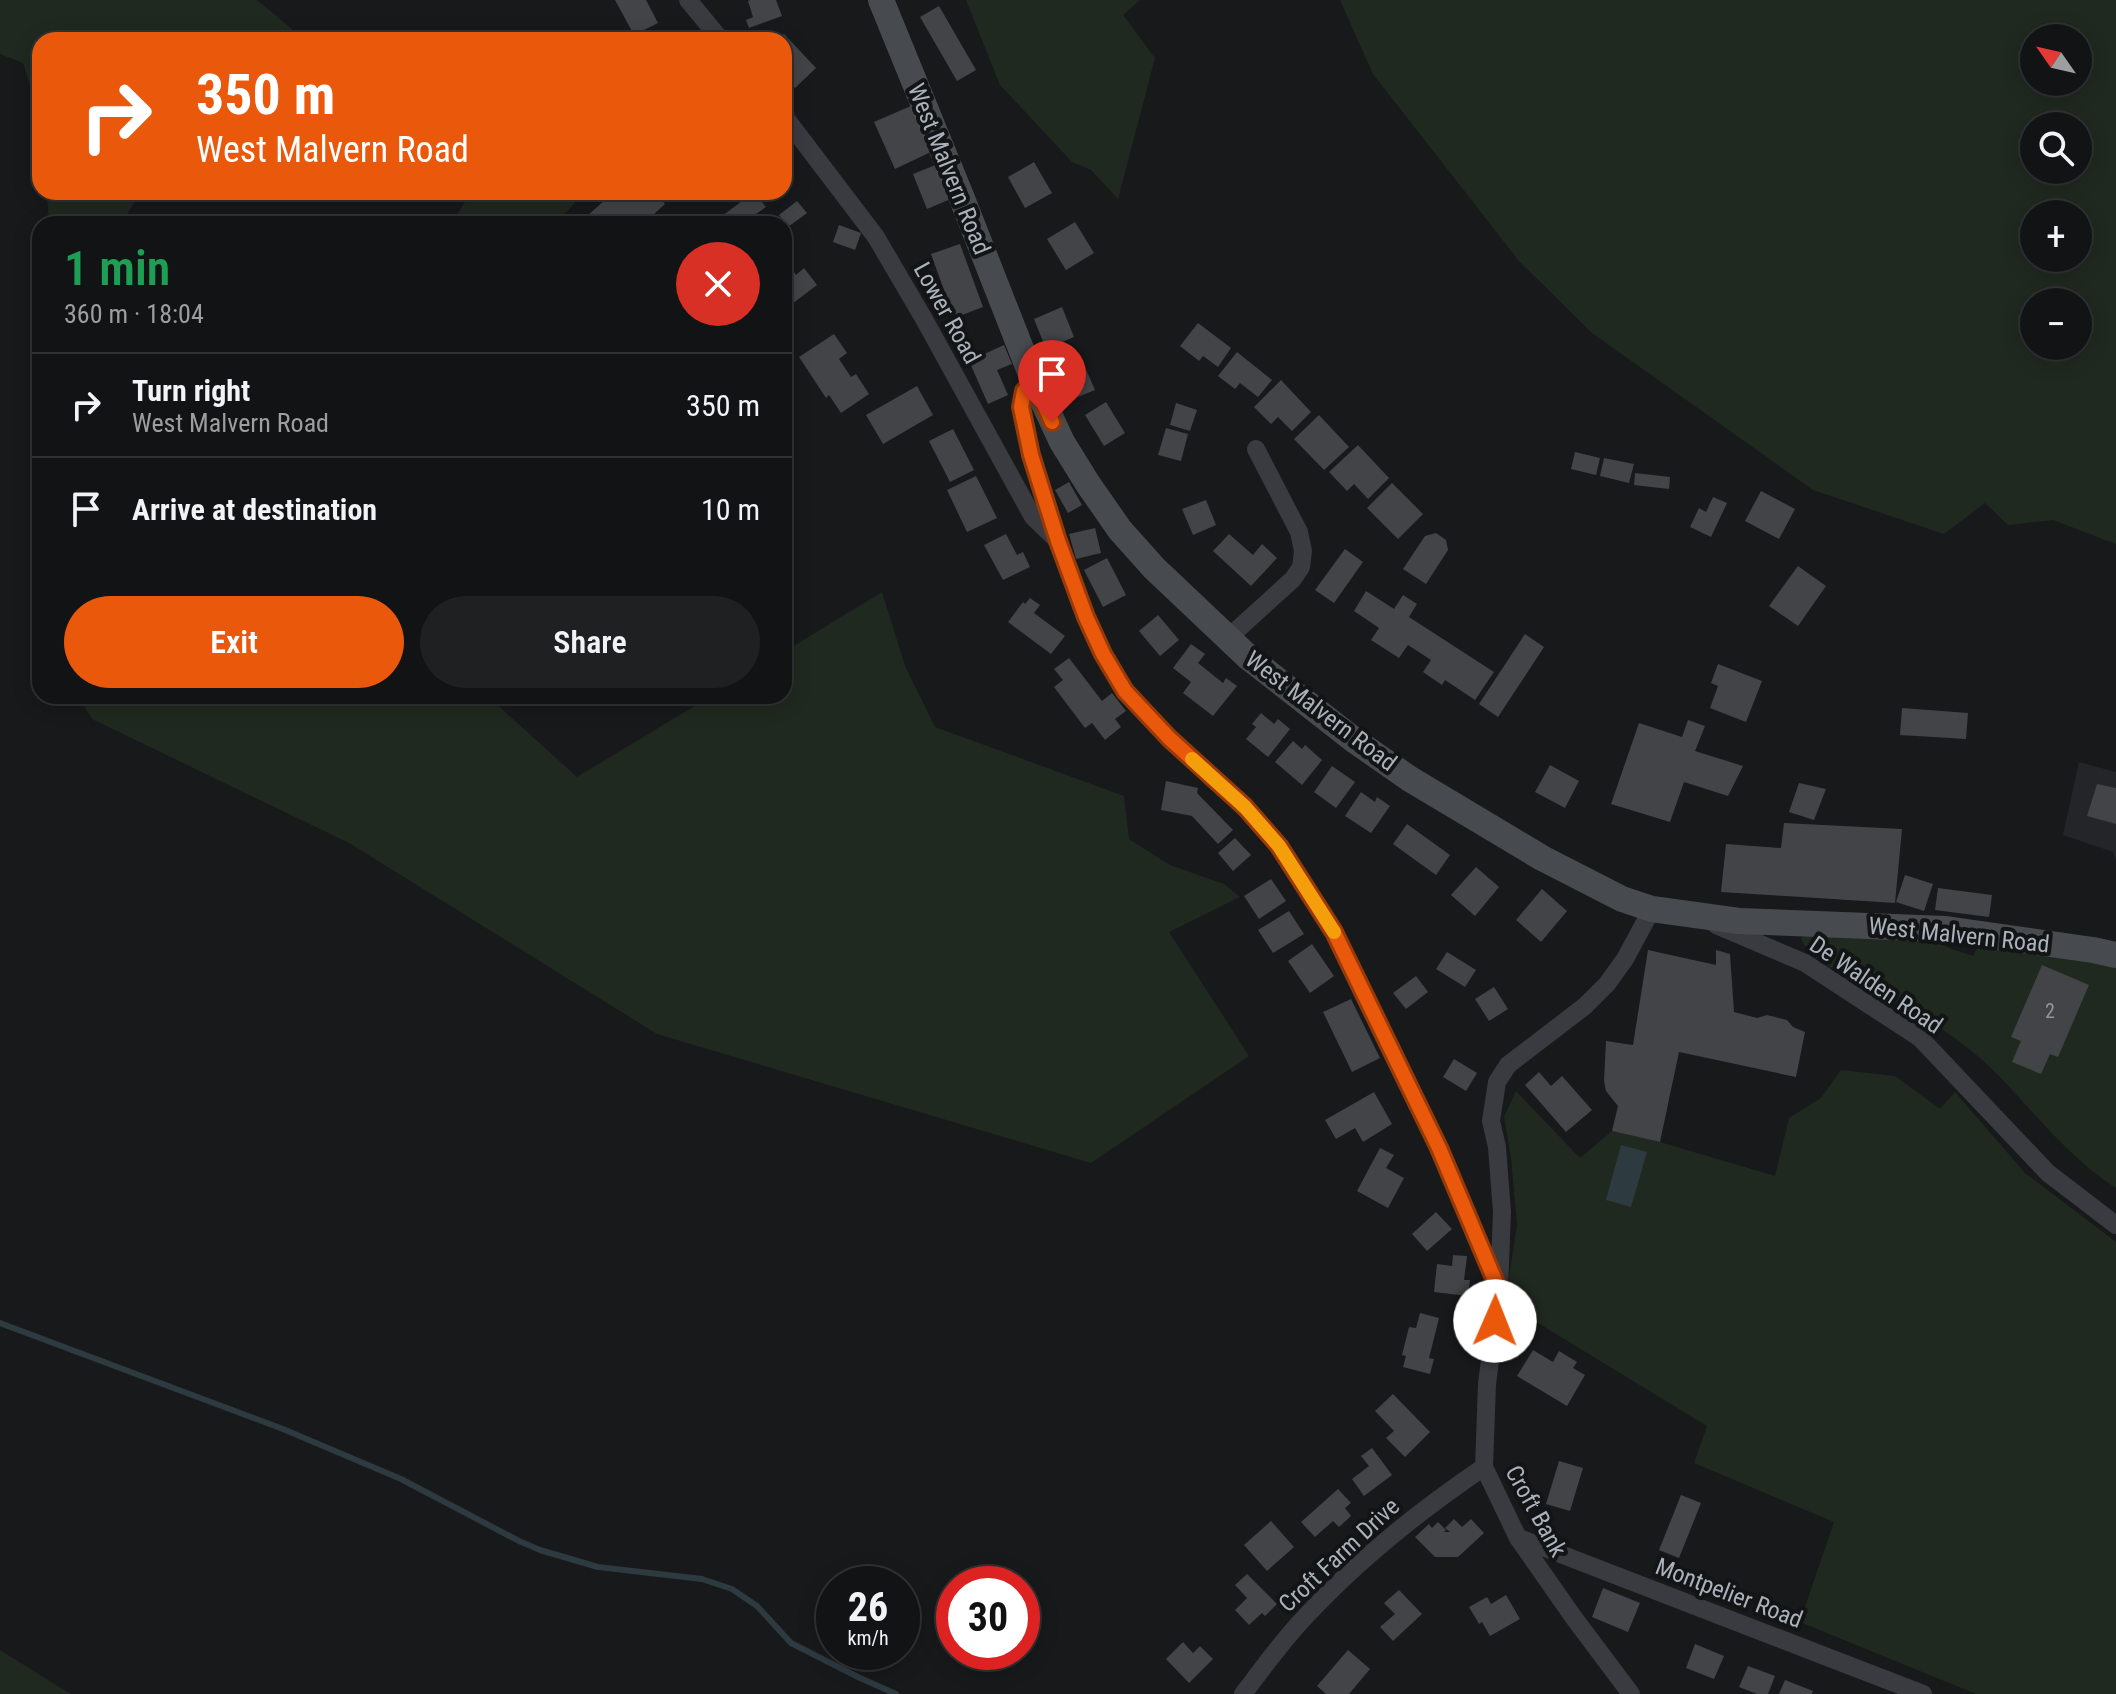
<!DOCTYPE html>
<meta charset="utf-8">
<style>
:root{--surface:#121314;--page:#1f2022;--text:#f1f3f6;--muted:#9c9ea0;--line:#313234;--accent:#ea580c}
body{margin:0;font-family:"Roboto Condensed",sans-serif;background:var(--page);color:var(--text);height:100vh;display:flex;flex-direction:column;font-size:30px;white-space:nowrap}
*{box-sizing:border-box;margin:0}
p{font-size:26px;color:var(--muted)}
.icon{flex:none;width:44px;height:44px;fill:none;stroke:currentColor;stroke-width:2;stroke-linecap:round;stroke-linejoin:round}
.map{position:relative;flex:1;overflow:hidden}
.panel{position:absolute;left:32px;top:216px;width:760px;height:488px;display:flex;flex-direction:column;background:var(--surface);border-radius:24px;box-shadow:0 4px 20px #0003,0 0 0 2px var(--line)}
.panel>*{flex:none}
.banner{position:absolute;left:32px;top:32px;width:760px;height:168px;border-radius:24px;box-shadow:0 4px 20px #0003,0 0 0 2px var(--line);background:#ea580c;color:#fff;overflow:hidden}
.needle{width:52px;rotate:304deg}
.fabs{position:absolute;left:2020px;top:24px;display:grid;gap:16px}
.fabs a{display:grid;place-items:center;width:72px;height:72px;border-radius:50%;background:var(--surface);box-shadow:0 4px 20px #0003,0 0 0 2px var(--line);font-size:40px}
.speed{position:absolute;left:816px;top:1566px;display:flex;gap:16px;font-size:40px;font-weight:700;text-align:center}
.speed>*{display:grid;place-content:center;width:104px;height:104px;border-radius:50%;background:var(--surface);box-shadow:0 4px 20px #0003,0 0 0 2px var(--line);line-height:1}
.speed small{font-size:20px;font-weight:400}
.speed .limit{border:12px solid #d22;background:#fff;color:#111}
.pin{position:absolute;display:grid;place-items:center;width:68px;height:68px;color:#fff;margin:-82px -34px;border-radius:50% 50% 50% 0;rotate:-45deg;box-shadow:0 0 8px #0007}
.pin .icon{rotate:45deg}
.me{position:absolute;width:88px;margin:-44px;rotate:1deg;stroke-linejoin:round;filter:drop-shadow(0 0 6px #0008)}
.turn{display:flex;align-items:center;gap:28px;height:168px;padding:0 32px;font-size:36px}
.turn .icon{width:104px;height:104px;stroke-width:2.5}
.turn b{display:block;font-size:56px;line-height:68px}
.round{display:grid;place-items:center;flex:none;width:84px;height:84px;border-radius:42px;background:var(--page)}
.summary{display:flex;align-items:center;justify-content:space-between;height:136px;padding:0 32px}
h1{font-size:48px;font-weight:600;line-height:60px;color:#1e9e55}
.primary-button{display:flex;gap:16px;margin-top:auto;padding:16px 32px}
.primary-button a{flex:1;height:92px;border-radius:48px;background:var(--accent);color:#fff;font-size:32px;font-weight:600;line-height:92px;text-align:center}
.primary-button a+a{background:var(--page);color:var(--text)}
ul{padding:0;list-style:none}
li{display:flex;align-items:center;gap:24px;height:104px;padding:0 32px;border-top:2px solid var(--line)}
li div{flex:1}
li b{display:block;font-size:30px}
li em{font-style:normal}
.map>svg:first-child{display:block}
.built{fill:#242528}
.green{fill:#202920;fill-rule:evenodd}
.water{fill:#2d3a3f}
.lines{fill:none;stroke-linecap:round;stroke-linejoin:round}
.stream{stroke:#2d3a3f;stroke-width:6}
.building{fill:#424448}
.street{stroke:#393b40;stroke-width:18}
.secondary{stroke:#474b50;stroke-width:26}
.route-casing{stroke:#983908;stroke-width:20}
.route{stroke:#ea580c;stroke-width:14}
.slow{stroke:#f59e0b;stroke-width:14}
.labels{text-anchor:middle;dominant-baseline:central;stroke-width:8;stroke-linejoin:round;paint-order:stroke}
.number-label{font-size:20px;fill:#90969e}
.street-label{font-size:24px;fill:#aab2bb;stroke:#131416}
</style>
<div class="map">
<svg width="2116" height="1694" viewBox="0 0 2116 1694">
<rect width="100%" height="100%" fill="#18191b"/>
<path class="built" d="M2079,762L2116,772V860L2113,852L2063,835Z"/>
<path class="green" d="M0,0H257L292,29L295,40H40V115L23,63L0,54Z
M966,0H1140L1123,15L1155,58L1118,199L1091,170L1072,162L1000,85Z
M1340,0H2116V544L2053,520L2008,525L1985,503L1944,534L1813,490L1592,333L1519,261L1373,74ZM2034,38H2078V82H2034ZM2034,126H2078V170H2034ZM2034,214H2078V258H2034ZM2034,302H2078V346H2034Z
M47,192H141L121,224H49Z
M471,192H585L555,224H451Z
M882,592L905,666L935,727L1124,796L1129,839L1170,865L1224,884L1240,897L1169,932L1249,1056L1091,1163L657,1034L349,843L92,719L78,696H484L491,699L577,777L711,696H784V652Z
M1805,934L1930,938L1951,949L1973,956L1980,942L2116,967V1188C2069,1158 2035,1113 1996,1073C1978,1055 1956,1038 1934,1024C1903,1004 1814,969 1801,939Z
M1841,1070L1895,1076L1940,1109L1955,1092L2025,1173L2116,1242V1694H1976L1800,1622L1834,1522L1694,1463L1707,1426L1505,1303L1517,1225L1511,1158L1504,1117L1516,1091L1580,1158L1612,1131L1660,1142L1775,1176L1789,1118L1821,1098Z
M0,1650L61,1688L71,1694H0Z"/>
<path class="water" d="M1621,1145L1647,1152L1631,1207L1606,1200Z"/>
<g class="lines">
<path class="stream" d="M0,1323L283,1429L401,1479L519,1541L540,1550L598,1567L702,1579L732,1589L757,1606L791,1643L860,1678L896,1694"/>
</g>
<path class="building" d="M615,0H646L658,23L634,35Z
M750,0H776L782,16L749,28L746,20L753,17L748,1Z
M939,6L976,70L957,81L920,17Z
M784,34L816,68L795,88L784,76V40H777Z
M913,105L933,151L895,169L874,122Z
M1034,162L1052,193L1025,208L1008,177Z
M938,164L953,198L927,209L913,174Z
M614,192H654L665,204L643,224H594L587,216Z
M754,192L766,207L756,214L766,224H728L722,216Z
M797,201L807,213L788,227L779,215Z
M1075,222L1094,253L1066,270L1047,239Z
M839,225L861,233L855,250L833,242Z
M786,244L794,254L785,260L796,275L804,268L817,285L784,310V245Z
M960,244L983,307L954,318L931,254Z
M1062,307L1074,337L1046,349L1034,319Z
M1198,323L1231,348L1218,367L1203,356L1199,361L1180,346Z
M834,334L847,353L839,359L851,377L856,374L869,394L841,413L829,395L826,398L799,357Z
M1004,345L1012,364L997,370L1008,395L988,404L969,361Z
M1237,352L1272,380L1258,397L1240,383L1235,389L1218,376Z
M1082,360L1095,390L1068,401L1056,371Z
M1281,380L1311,412L1292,431L1278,417L1271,424L1254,407Z
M917,386L933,415L883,444L866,415Z
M1106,402L1125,433L1104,446L1085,415Z
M1176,403L1197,410L1190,431L1170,425Z
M1319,415L1349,447L1324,470L1294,439Z
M1166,428L1188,434L1181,461L1158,455Z
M953,429L974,470L950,482L929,441Z
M1358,445L1389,478L1368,499L1354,484L1347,491L1329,472Z
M1575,452L1600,458L1596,475L1571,469Z
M1604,458L1634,464L1629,483L1600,476Z
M1635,473L1670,477L1669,489L1634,485Z
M976,476L997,518L967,532L947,490Z
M1069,482L1082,505L1068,513L1055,490Z
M1392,483L1423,514L1398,539L1367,508Z
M1761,491L1795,509L1779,539L1745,521Z
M1713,497L1727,503L1711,537L1690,527L1699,508L1706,512Z
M1206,500L1216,525L1193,535L1182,509Z
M1095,528L1101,553L1076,559L1069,534Z
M1436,533L1446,540L1448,550L1426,584L1403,569L1425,536Z
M1006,534L1017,555L1023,552L1030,567L1003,580L984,545Z
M1229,534L1253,555L1262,544L1277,558L1251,586L1213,551Z
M1345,549L1363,562L1334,603L1315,590Z
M1107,558L1126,595L1103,607L1084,570Z
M1798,566L1826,586L1798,626L1769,606Z
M1366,591L1394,609L1403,595L1417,604L1409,617L1494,672L1475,700L1445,680L1442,685L1423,672L1431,660L1408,645L1399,658L1371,640L1379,628L1354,611Z
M1030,598L1040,605L1034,613L1065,636L1051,654L1008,622L1023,602L1025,604Z
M1158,615L1179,640L1160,656L1139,631Z
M1525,634L1544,647L1498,717L1479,704Z
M1191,644L1205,654L1198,663L1223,683L1226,678L1237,686L1213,716L1183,693L1191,682L1173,668Z
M1069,658L1102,701L1112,693L1126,711L1115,719L1121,727L1105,740L1092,723L1085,728L1054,687L1063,680L1054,669Z
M1718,664L1762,681L1746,722L1710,708L1718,686L1711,683Z
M1902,708L1968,713L1966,739L1900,735Z
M1261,713L1274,724L1278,719L1290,729L1268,757L1246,739L1256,727L1252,724Z
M1688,720L1705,726L1695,751L1743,766L1728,796L1684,782L1670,822L1611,804L1639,723L1682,737Z
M1293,741L1302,749L1305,745L1322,760L1302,785L1275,762Z
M1550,765L1579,781L1565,808L1535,792Z
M1332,766L1355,782L1336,808L1314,792Z
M1166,781L1198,788L1197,793L1233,830L1218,844L1192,816L1161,810Z
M1799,783L1826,789L1814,820L1789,812Z
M2097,784L2116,788V824L2087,816Z
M1361,792L1375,802L1377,797L1390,806L1371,833L1345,816Z
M1784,823L1902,829L1895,903L1721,892L1726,844L1781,848Z
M1407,824L1450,855L1436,875L1393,844Z
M1235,838L1251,855L1233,871L1218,853Z
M1476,867L1499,887L1475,916L1451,895Z
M1905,875L1933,884L1924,911L1896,902Z
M1271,879L1286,901L1259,919L1244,896Z
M1938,888L1992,895L1989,917L1935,910Z
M1542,889L1567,911L1541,942L1516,920Z
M1289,911L1304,934L1273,953L1258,930Z
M1312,944L1334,976L1310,993L1288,961Z
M1648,950L1716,965V950L1730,954L1734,1012L1757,1018L1767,1015L1787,1020L1793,1027L1805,1032L1796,1077L1679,1052L1660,1142L1612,1131L1618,1106L1606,1091L1604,1081L1606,1041L1633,1045Z
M1447,952L1476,970L1465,987L1436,969Z
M2042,965L2089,985L2058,1057L2050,1054L2041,1074L2012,1062L2021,1041L2011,1037Z
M1416,976L1428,992L1406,1009L1393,993Z
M1494,987L1508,1009L1489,1021L1475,999Z
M1351,999L1380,1058L1352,1072L1323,1012Z
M1454,1059L1477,1073L1466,1091L1443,1077Z
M1539,1072L1551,1086L1562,1076L1592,1110L1566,1132L1525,1085Z
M1374,1092L1392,1124L1363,1142L1355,1128L1336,1139L1325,1120Z
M1380,1148L1394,1155L1386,1168L1404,1178L1388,1208L1357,1191Z
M1436,1212L1452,1229L1427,1251L1412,1234Z
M1453,1255L1467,1256L1464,1280H1470L1468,1296L1434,1292L1437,1264L1452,1266Z
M1420,1313L1439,1318L1429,1358L1434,1359L1430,1374L1403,1367L1406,1356L1402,1355L1409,1327L1416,1328Z
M1533,1350L1553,1362L1559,1351L1577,1362L1573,1368L1585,1375L1567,1406L1517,1376Z
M1393,1394L1430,1432L1405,1457L1386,1438L1394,1431L1375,1411Z
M1372,1448L1392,1475L1364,1496L1352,1479L1369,1466L1361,1456Z
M1559,1461L1583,1468L1570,1511L1546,1504Z
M1338,1489L1351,1503L1345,1508L1351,1516L1339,1527L1333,1521L1315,1537L1301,1522Z
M1681,1495L1701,1503L1679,1558L1659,1550Z
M1454,1519L1462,1527L1471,1519L1484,1533L1458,1557H1435L1415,1537L1429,1524L1432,1528L1438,1522L1446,1530L1444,1532H1450L1445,1528Z
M1271,1521L1294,1547L1267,1571L1244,1545Z
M1247,1574L1277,1604L1265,1616L1262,1613L1249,1625L1235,1610L1247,1598L1235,1585Z
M1603,1588L1640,1603L1628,1632L1592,1617Z
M1399,1590L1422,1614L1393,1641L1380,1627L1395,1614L1384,1603Z
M1506,1595L1520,1619L1490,1636L1482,1622L1479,1624L1469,1607L1487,1597L1491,1604Z
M1183,1642L1193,1653L1200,1646L1213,1659L1189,1683L1166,1659Z
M1695,1644L1724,1656L1714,1679L1686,1668Z
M1348,1650L1370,1669L1349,1694H1326L1317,1686Z
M1748,1666L1775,1676L1768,1694H1757L1739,1687Z
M1785,1680L1813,1691L1812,1694H1779Z"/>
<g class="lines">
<path class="street" d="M688,0L721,40
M784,116L876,237L924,319L1033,517L1056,539
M1034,382L1024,391L1021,407L1031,455L1058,541L1086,617L1103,654L1125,691L1169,738L1245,807L1279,846L1334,932L1439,1148L1499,1290
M1227,639L1293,579L1301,567L1303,551L1299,532L1256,449
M1716,925L1805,963L1920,1038L2048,1173L2116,1225
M1519,1538L1923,1694
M1243,1694C1263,1668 1282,1641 1305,1617C1358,1560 1419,1511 1484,1467
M1631,1694L1574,1618L1518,1538L1484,1467L1487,1384L1499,1290L1502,1212L1497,1147L1491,1121L1497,1082L1508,1065L1585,1006L1607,984L1625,959L1652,909"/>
<path class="secondary" d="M881,0L961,196L1034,382L1062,442L1088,484L1120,530L1154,568L1248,657L1354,740L1410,779L1542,858L1622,899L1652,909L1739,921L1946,929L2093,950L2116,955"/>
</g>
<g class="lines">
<defs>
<path id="route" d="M1052,422L1034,382L1024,391L1021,407L1031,455L1058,541L1086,617L1103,654L1125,691L1169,738L1245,807L1279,846L1334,932L1439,1148L1499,1290L1495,1321"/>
</defs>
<use href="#route" class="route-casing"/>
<use href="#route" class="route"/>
<path class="slow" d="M1192,759L1245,807L1279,846L1334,932"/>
</g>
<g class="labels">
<g class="number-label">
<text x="2050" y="1011">2</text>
</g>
<g class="street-label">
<text transform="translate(949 169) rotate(68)">West Malvern Road</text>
<text transform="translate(947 313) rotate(61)">Lower Road</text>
<text transform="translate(1321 711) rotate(37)">West Malvern Road</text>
<text transform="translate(1959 935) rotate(6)">West Malvern Road</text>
<text transform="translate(1876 985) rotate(34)">De Walden Road</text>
<text transform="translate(1536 1511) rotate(61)">Croft Bank</text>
<text transform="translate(1339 1555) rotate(-43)">Croft Farm Drive</text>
<text transform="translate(1729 1593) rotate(21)">Montpelier Road</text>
</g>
</g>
</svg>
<div class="fabs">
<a><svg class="needle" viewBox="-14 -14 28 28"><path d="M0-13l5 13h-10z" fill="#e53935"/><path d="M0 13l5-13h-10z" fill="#9c9ea0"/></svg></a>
<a><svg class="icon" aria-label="search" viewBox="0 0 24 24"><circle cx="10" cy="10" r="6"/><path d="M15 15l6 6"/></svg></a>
<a>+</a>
<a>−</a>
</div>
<div class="speed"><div>26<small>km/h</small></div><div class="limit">30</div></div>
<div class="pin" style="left:1052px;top:422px;background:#d93025"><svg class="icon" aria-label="arrive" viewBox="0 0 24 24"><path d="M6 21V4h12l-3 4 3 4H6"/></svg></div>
<svg class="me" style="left:1495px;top:1321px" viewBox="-20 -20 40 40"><circle r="19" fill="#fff"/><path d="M0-13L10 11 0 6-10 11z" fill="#ea580c"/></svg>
<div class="banner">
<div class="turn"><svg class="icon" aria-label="right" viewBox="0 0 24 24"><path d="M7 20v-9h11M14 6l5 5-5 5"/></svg><div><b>350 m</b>West Malvern Road</div></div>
</div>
<section class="panel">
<div class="summary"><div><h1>1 min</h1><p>360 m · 18:04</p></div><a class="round" style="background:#d93025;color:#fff"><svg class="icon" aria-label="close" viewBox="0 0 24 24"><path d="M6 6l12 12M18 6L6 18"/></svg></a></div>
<ul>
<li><svg class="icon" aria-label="right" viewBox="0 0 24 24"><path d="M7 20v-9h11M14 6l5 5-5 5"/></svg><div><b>Turn right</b><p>West Malvern Road</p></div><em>350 m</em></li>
<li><svg class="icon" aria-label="arrive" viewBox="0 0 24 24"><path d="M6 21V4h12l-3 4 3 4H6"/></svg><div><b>Arrive at destination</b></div><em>10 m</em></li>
</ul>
<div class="primary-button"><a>Exit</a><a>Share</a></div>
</section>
</div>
